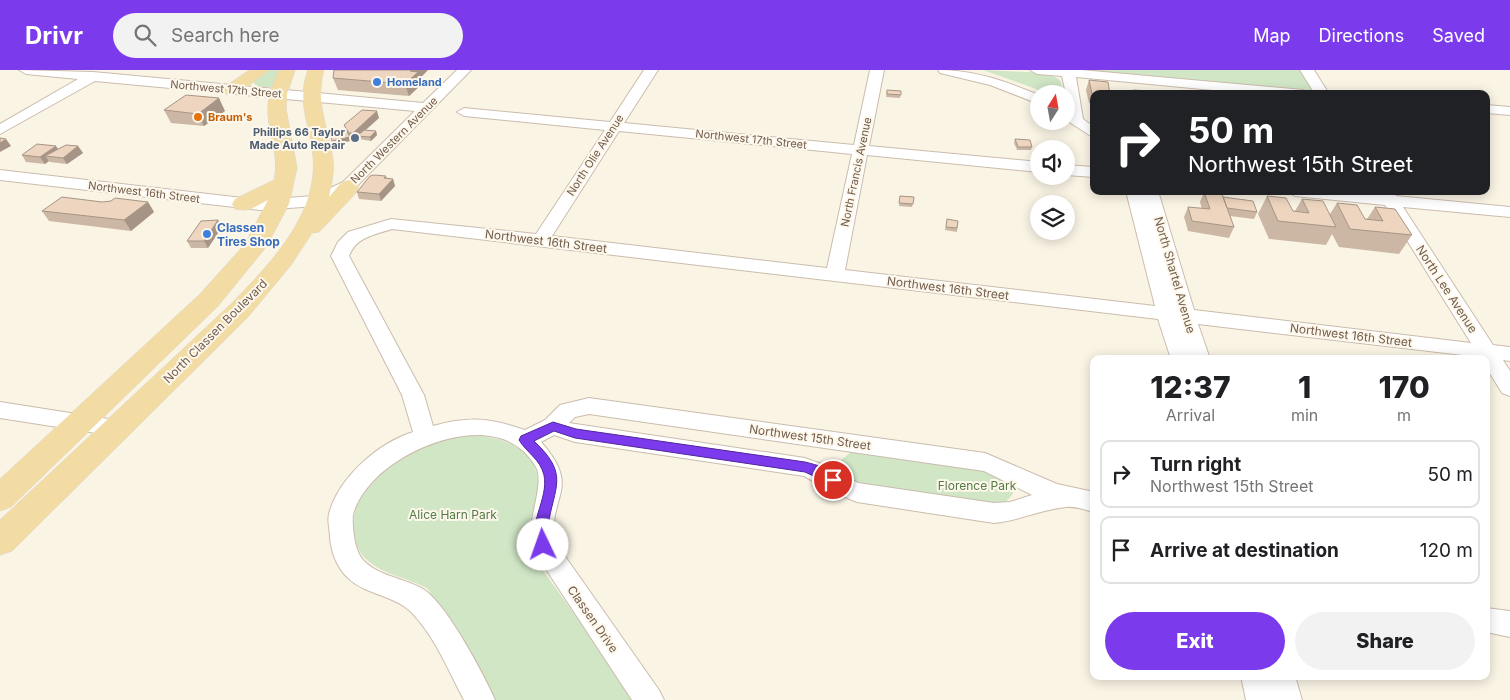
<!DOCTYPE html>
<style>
:root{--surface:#fff;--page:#f2f2f2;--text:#202124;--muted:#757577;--line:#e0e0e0;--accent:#7c3aed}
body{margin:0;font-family:Inter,sans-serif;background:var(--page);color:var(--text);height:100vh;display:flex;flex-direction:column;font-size:19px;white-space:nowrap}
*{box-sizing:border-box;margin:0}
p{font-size:16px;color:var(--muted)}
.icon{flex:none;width:28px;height:28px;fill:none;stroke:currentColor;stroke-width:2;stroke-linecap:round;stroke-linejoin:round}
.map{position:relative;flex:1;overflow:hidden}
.side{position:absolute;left:1090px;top:285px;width:400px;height:325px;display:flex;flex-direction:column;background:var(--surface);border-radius:10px;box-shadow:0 2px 12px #0003}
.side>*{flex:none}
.banner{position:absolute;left:1090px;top:20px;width:400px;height:105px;border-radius:10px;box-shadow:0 2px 12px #0003;background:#202124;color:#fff;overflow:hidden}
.needle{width:32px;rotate:11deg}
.buttons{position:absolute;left:1030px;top:15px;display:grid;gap:10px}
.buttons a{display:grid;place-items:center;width:45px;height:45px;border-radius:50%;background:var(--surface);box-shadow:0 2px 12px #0003;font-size:25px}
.pin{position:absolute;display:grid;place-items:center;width:42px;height:42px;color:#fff;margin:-21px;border:2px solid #fff;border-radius:50%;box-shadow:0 1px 5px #0007}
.me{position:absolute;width:55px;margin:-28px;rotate:357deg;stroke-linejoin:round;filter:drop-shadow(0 0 4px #0008)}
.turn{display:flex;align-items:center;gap:18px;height:105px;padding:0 15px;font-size:22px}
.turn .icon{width:65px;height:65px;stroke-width:2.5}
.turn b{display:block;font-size:35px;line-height:42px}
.eta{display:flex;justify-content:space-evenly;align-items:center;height:85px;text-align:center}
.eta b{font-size:30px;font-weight:800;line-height:35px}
.primary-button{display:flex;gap:10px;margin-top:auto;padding:10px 15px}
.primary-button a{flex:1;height:58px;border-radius:30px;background:var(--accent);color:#fff;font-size:20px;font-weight:800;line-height:58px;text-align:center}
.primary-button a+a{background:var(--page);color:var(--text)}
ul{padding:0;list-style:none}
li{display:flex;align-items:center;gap:15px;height:68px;margin:0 10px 8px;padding:0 5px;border:2px solid var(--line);border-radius:10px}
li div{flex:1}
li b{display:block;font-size:19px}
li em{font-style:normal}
header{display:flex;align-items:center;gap:30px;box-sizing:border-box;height:70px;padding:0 25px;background:var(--accent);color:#fff}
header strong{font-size:24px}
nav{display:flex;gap:28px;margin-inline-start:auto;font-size:18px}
.search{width:350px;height:45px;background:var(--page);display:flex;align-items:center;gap:12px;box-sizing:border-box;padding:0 18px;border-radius:28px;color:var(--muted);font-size:19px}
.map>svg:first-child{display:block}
.green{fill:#d0e6c5}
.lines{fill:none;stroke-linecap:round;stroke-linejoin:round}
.minor-casing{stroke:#cbbcad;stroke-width:2}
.major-casing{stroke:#dad5d1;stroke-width:1}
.minor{fill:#fff;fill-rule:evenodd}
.major{fill:#f3dca4;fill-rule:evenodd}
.wall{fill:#ccb7a4}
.shaded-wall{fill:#a69586}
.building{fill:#edd5bf;stroke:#a69586}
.route{fill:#7c3aed;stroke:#51269a}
.shop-dot{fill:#3f7fe0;stroke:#fdf8eb;stroke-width:2}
.food-dot{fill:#e8710a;stroke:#fdf8eb;stroke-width:2}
.service-dot{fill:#5c6f8a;stroke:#fdf8eb;stroke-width:2}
.labels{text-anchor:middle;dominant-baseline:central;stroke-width:4;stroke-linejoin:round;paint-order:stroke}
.far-shop-label{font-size:11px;font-weight:bold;fill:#366cbe;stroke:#fdf8eb;text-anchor:start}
.far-street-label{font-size:11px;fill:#715c4d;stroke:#fdf8eb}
.far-food-label{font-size:11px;font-weight:bold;fill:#c56008;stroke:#fdf8eb;text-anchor:start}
.far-service-label{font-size:11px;font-weight:bold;fill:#4e5e75;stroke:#fdf8eb;text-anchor:end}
.shop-label{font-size:12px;font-weight:bold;fill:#366cbe;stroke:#fdf8eb;text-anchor:start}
.street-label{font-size:12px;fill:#715c4d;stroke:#fdf8eb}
.park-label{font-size:12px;fill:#547b49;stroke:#fdf8eb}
</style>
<header>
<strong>Drivr</strong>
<div class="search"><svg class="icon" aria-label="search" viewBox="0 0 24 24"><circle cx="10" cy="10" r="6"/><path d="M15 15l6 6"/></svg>Search here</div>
<nav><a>Map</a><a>Directions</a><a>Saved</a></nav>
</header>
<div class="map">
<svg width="1510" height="630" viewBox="0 0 1510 630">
<rect width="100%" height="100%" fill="#faf4e5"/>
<path class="green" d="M267,0H280L273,17H260L254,14V11Z
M983,0L1047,3L1060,10L1064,24H1050Z
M1077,0H1301L1314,21Z
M463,364C501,366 544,377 538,426C536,439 527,453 527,467C528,478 534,486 539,495L636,630H495L428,519C408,507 384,506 366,489C343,467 354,427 374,406C383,397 397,387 407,380C422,371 446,369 463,364Z
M851,382L993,401L1011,413L1013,424L1005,433L999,435L857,413C846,408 837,404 841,390Z"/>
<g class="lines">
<defs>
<path id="minor" d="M19,0L93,2L423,33L457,0H471L355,118L317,136L260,140L0,110V100L260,130L314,126L343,112L415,41L95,11L0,64V54L78,9L26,4Z
M644,0H658L624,53L854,75L870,0H884L869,76L1039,92V102L867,85L845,200L1155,236L1126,121H1158L1194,240L1471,273L1385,135L1295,126L1287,121H1348L1379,124L1377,121H1393L1396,126L1510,137V147L1403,137L1493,275L1510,277V291L1503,290L1510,301V326L1502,323L1486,297V289L1480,287L1198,254L1210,289H1171L1158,249L392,159C374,165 356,167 349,186L424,325L433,356C470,346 490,348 525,360L545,350L560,335L589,328L985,383L1057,414L1094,422V442C1085,440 1075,436 1067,437C1041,439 1019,451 994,453L857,432L835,423L804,406L575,372L554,365L541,372C583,419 547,426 555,472L659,620L664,630H632L530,475C527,453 545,413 536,397C503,339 415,371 377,407C367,417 356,431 353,445C352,454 354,471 357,479C365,506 407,507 426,521C449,539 483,603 495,630H464C449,602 436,569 414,545C397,525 367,526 348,508C337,498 331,482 330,467C330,460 327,451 329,444C338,408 378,373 413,362L402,325L331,186L338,172L348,162L391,149L536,164L605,60L464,46L457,42L464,38L610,52ZM619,61L852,84L827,198L552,166ZM589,344L984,401L1032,425L1010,432L994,433L858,413L827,396L805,388L569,353L575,347Z
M938,0C975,0 1005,11 1039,25V34L990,15L940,3Z
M1030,0H1081L1303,20L1310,24H1255L1076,7L1083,49L1094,57V68L1066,50V24L1062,6L1037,4Z
M1300,0H1314L1329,24H1315Z
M1486,35L1510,37V45L1486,43Z
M1066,95L1094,97V107L1066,105Z
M0,332L115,350L123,352L126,358L123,364L115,366L0,348Z
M1486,538L1510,541V567L1486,562Z
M1241,606H1295L1302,630H1246Z"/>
<path id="major" d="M250,0H269L238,24H226L223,20L226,16Z
M279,0H295L287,24L286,39L297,98L289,134L266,177L218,236L11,437L0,441V409L200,224L245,174L268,130L251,139L243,140L235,139L232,134L235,129L274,110C280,85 267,62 268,37C268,24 274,12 279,0Z
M308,0H324C315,30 327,55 332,84C335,99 332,112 329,127C339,117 341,107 356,111L359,115L356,123L319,162L312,163L291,195L248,247L12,481L0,485V450L230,235C268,196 319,145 313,86C310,55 296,31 308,0Z"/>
</defs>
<use href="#minor" class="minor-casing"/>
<use href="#major" class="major-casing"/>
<use href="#minor" class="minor"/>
<use href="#major" class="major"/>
</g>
<path class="wall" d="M334,0H428L420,8L422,14L409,26L338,20L333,8Z
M1089,10L1094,24V34L1089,33L1086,20Z
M887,20L901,21L900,28L886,27Z
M164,40L225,41L204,56L171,53Z
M379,48L365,60L376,61L377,65L371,71L359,69L358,67L356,69L351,70V71L334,75L346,60L344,55Z
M1015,69L1032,77L1031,80H1017L1014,73Z
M78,76L83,83L67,94L50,92L49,91L45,94L26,92L22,85Z
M386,106L387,108L393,109L395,116L381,131L359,129L357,122Z
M1204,122L1223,128L1257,142L1254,149L1230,146L1234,157L1229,168L1188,161L1184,147L1188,137L1202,139L1200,132Z
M900,126L914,127L912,137L899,136Z
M1267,126L1293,141H1295L1302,129L1330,144L1337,133L1365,149H1367L1375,137L1412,165L1399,184L1339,177L1332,164L1326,175L1269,169L1258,144Z
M102,132H148L154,142L131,161L49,151L42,141Z
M947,149L958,151L957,162L945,160Z
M222,157L208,178H191L187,171Z"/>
<path class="shaded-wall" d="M412,0H428L420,8L422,14L409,26L405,14L410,1Z
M219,28L225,41L204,56L198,44Z
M377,41L379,48L359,66H357L358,67L356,69L334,75L332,71L350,67L349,63Z
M376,61L377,65L371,71L370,67Z
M6,69L11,76L0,82V73Z
M56,76L61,83L45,86L49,91L45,94L40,87Z
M78,76L83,83L67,94L63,88Z
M393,109L395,116L381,131L379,124Z
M148,132L154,142L131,161L124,150Z
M218,150L222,157L208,178L204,171Z"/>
<path class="building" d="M334,0H412L410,1L418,2L405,14L333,8Z
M1089,10L1108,12L1110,24H1092Z
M887,20L901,21V25L887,24Z
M1133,20L1150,21L1151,24H1118V22L1133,23Z
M186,25L219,28L198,44L164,40Z
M362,40L377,41L353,63H349L344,55Z
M346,60L350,67L332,71L330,63Z
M364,60L376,61L370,67L357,66Z
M0,68L6,69L0,73Z
M1015,69L1030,70L1032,77H1018Z
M37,74L56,76L40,87L22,85Z
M66,75L78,76L63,88L45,86Z
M374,105L386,106L384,108L393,109L379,124L357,122L370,106Z
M1204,122L1222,124L1234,157L1192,151L1188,137L1210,139Z
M900,126L914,127L913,134L899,133Z
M1267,126L1286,128L1293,141L1309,143L1302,129L1323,131L1336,157L1278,151Z
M62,127L102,132L111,131L115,128L148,132L124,150L42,141Z
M1223,127L1253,131L1257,142L1227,138Z
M1337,133L1357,135L1365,149L1383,151L1375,137L1395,139L1412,165L1350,159Z
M947,149L958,151L957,158L946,157Z
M218,150L204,171H187L201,151Z"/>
<path class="route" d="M553,352L576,359L805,392C817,395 833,399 839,410L833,415L805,402L575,368L554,361L534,371C570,405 554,416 548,456C547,464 552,471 548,479H538C526,454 549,430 544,405C540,389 527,383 519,370L521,366Z"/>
<g class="shop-dot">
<circle cx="377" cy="12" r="5"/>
<circle cx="207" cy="164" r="5"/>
</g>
<circle class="food-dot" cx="198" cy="47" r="5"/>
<circle class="service-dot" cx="355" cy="68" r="5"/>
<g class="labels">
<g class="far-shop-label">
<text x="387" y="12">Homeland</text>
</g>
<g class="far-street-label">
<text transform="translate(226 19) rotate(5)">Northwest 17th Street</text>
<text transform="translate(751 69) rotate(6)">Northwest 17th Street</text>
<text transform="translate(394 70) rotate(-45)">North Western Avenue</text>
<text transform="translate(595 85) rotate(-57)">North Olie Avenue</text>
<text transform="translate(856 102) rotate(-78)">North Francis Avenue</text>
<text transform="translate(144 122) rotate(7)">Northwest 16th Street</text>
</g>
<g class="far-food-label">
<text x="208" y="47">Braum's</text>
</g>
<g class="far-service-label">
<text x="345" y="62">Phillips 66 Taylor<tspan x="345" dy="13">Made Auto Repair</tspan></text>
</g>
<g class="shop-label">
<text x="217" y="157">Classen<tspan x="217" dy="14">Tires Shop</tspan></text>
</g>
<g class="street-label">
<text transform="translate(546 171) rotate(7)">Northwest 16th Street</text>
<text transform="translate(1175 205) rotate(74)">North Shartel Avenue</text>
<text transform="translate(948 218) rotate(7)">Northwest 16th Street</text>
<text transform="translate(1447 219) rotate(57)">North Lee Avenue</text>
<text transform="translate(215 261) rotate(-45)">North Classen Boulevard</text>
<text transform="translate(1351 265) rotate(7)">Northwest 16th Street</text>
<text transform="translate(810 367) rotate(8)">Northwest 15th Street</text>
<text transform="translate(593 549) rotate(55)">Classen Drive</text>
</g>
<g class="park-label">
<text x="977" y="415">Florence Park</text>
<text x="453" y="444">Alice Harn Park</text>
</g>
</g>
</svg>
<div class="buttons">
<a><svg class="needle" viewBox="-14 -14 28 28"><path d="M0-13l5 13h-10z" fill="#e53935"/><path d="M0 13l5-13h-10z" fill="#757577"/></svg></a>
<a><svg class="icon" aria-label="sound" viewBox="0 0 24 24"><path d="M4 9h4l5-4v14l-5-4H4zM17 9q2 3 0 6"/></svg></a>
<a><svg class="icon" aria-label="layers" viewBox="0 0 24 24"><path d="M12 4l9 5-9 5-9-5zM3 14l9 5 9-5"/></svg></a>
</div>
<div class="pin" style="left:833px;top:410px;background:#d93025"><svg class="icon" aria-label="arrive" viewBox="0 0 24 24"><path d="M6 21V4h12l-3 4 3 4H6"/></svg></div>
<svg class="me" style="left:543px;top:475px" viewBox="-20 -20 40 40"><circle r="19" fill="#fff"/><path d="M0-13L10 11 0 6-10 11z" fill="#7c3aed"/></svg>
<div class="banner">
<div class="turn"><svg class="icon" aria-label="right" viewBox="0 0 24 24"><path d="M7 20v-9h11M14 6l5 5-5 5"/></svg><div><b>50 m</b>Northwest 15th Street</div></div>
</div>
<section class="side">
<div class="eta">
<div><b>12:37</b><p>Arrival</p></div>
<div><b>1</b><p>min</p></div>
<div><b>170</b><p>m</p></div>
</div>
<ul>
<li><svg class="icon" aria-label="right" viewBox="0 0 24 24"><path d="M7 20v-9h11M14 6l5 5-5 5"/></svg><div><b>Turn right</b><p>Northwest 15th Street</p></div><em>50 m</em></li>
<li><svg class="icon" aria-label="arrive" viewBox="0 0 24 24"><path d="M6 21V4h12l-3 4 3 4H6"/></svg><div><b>Arrive at destination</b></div><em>120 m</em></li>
</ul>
<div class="primary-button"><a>Exit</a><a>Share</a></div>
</section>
</div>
